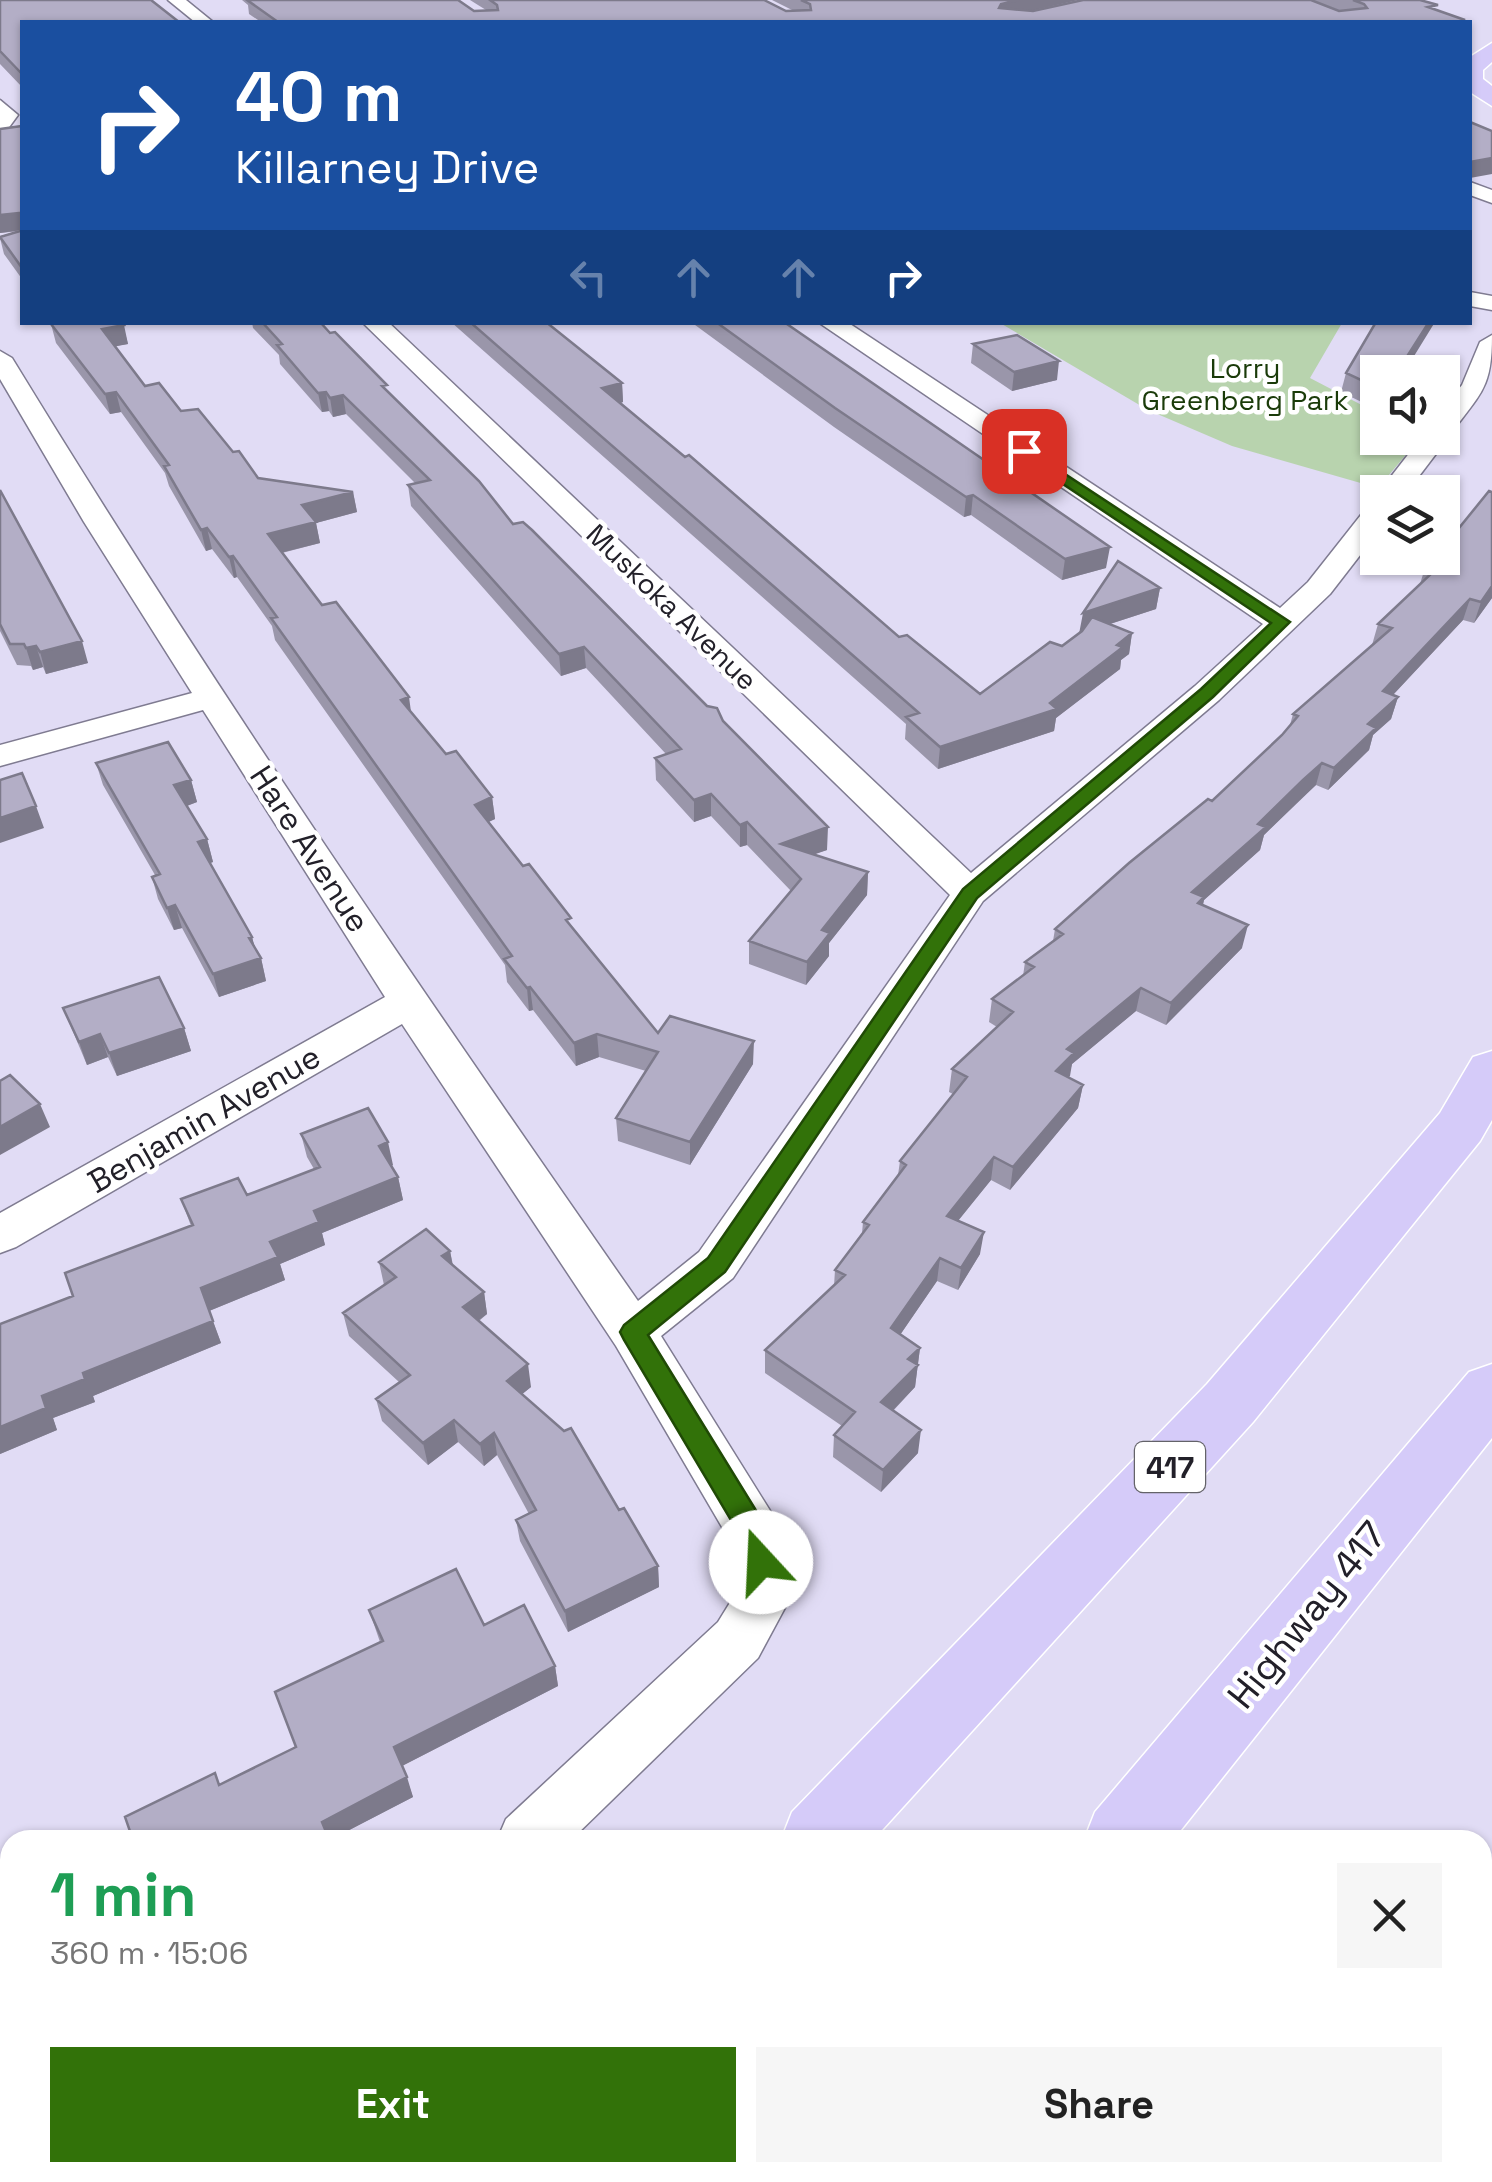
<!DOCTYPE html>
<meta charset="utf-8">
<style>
:root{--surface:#fff;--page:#f6f6f6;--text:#222;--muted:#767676;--accent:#327209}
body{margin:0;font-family:"Space Grotesk",sans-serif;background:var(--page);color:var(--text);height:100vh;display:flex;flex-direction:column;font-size:38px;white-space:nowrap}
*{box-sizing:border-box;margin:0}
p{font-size:32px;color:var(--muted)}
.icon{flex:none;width:55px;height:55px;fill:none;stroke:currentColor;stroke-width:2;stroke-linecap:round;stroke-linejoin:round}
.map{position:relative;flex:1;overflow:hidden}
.side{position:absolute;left:0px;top:1830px;width:1492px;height:352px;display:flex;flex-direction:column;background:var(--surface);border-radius:30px 30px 0 0;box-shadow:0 2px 8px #0004}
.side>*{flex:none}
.hud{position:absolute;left:20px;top:20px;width:1452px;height:305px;border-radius:0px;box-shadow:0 2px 8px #0004;background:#1a4fa0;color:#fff;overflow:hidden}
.controls{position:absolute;left:1360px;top:355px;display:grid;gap:20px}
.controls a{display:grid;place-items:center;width:100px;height:100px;border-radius:0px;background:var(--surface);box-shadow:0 2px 8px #0004;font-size:50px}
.pin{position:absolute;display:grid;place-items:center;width:85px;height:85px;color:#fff;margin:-42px;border-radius:20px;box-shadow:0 5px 15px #0006}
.me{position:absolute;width:110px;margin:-55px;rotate:340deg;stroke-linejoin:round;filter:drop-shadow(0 0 8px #0008)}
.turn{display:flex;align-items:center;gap:35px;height:210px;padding:0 50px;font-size:45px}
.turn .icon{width:130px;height:130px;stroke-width:2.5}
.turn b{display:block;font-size:70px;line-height:85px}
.lanes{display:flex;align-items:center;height:95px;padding:0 50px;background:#0003;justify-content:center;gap:50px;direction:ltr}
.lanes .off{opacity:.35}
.round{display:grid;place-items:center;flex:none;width:105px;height:105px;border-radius:0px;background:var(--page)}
.headline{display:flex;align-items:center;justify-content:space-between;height:170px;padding:0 50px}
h1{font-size:60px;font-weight:600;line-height:75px;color:#1e9e55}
.action{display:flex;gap:20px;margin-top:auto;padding:20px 50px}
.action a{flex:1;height:115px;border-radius:0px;background:var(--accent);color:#fff;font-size:40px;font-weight:600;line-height:115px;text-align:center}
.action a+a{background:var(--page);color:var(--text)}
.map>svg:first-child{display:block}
.green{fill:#b8d3ae}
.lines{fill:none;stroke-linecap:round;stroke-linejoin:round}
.minor-casing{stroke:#7f7b91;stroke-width:3}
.highway-casing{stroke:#fff;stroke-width:3}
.minor{fill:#fff;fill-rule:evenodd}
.highway{fill:#d5cbf9;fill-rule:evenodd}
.wall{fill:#9a96aa}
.shaded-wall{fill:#7d7a8b}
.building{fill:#b3aec6;stroke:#7d7a8b;stroke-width:2.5}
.route{fill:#327209;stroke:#204a06;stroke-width:2.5}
.labels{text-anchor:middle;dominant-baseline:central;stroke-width:9;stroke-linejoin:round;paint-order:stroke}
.far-park-label{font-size:28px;fill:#1a3b09;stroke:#fff}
.far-street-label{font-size:28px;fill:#222029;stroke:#fff}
.shield{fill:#fff;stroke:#646369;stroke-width:2.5}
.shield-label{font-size:30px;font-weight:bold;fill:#222029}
.street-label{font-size:32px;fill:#222029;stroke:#fff}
.near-street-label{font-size:38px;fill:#222029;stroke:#fff}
</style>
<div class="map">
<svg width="1492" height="2182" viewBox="0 0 1492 2182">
<rect width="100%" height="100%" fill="#e1dcf5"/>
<path class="green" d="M1000,323H1342L1310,378L1377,413L1378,438H1420L1378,488L1232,446L1148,410Z
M1483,2076L1492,2083V2182H1073L1080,2172H1482Z"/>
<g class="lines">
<defs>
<path id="minor" d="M168,0H186L213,22H195Z
M0,100L18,115L7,130L0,132Z
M1470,182L1492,190V203L1470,195Z
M1470,292L1492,296V310L1470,306Z
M362,322H388L971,873L1195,686L1263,624L818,322H847L1280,608L1308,582L1368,506L1378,504V532L1330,594L1219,700L983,901L733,1278L661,1336L774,1517L782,1534L794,1591L758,1658L571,1840H497L506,1819L718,1622L739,1588L729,1539L616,1346L402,1024L16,1247L0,1253V1213L385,997L203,710L0,766V745L192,693L84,522L0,379V351L12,358C209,681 421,990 638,1301L699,1252L950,895Z
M1492,335C1492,387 1482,392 1451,433L1446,434L1448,438L1407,492H1379L1421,438H1442V409L1462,385L1480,342Z
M136,2172H211L207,2182H133Z"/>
<path id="highway" d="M1492,43V62L1483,70V79L1492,86V106L1470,92V57Z
M1492,1051V1120L1480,1141L1253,1422L873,1840H781L792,1812L1207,1384L1440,1113L1473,1057Z
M1492,1364V1438L1173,1840H1084L1095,1812L1469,1372Z
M458,2172H552L548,2182H454Z
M792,2172H885L881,2182H788Z"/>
</defs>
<use href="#minor" class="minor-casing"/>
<use href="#highway" class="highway-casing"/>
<use href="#minor" class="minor"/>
<use href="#highway" class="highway"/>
</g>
<path class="wall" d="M0,0L22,22V87L0,64Z
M242,0H458L474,11L486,10L470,0H764L786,11H794L772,0H1078L1031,11H1341L1312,0H1420L1436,10L1464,22H261L249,14L248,5Z
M22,126V279L4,254L0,238V236L20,231L0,233V129Z
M54,322H122L128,344L115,346L145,386L181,411L233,452L258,478L353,492L357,512L316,523L320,543L282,553L322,605L446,754L492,797L495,819L488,822L658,1033L753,1064L690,1165L618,1141L616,1118L646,1071L599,1057L576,1066L533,1010L529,1011L507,982L505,965L275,640L272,626L237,577L234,578L212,549L206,551L169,486L165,473L121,412L110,414L56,343L51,324Z
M252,322H320L388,392L513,524L723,721L827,850L814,854L868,872L867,895L829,943V956L806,985L749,964V941L791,891L747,845L740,847L711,816L694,822L656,780L655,758L666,754L586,668L561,676L411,506L408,485L416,484L346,414L333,417L329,411L322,412L280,364L279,355L253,328Z
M451,322H546L622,383L623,402L621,403L899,637L980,694L1160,588L1156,609L1110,624L1132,633L1129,654L1121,660L1120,669L1056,718L1054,731L938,769L905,739L906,724Z
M691,322H784L1106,568L1062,580L971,515L964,517L834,427Z
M973,344L1057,380L1012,391L971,363Z
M1411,361L1378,372V410L1341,392L1346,373Z
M0,490L88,663L46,674L43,667L33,670L31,666L17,665L0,631Z
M1492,492V598L1474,623L1463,620L1393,695L1398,697L1391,719L1373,735L1369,750L1328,790L1316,785L1297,802L1264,835L1260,850L1204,900L1203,905L1242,948L1166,1025L1136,1011L1072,1064L1068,1078L1083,1085L1078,1108L1010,1190L991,1180L958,1221L980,1254L958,1290L937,1281L900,1335L920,1348L915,1387L893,1411L918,1453L881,1492L833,1457L834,1435L842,1426L765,1373V1350L834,1286L835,1270L862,1233L863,1222L898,1175L900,1161L953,1094L949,1092L952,1069L997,1027L989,1022L992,999L1023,976L1025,962L1053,941L1055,929L1212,801L1282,735L1290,725L1293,714L1372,645L1378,624L1420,584L1424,571Z
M96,763L191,780L197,802L187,806L207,839L213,862L210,863L252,937L255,949L261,958L266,981L219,997L182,928L174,930L158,899L152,877L155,875L103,785Z
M63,1008L184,1028L191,1051L117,1076L108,1057L87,1065Z
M301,1134L393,1165L391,1166L398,1177L403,1200L322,1233L325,1245L280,1264L285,1280L209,1311L221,1343L93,1396L95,1402L53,1418L57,1430L0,1454V1324L73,1296L191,1226L181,1199L247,1195L314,1169L307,1157Z
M450,1251L453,1265L484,1292L487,1314L479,1321L531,1387L522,1394L619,1510L658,1566L659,1587L568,1632L520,1541L516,1520L529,1514L497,1455L484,1466L458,1442L428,1465L382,1421L376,1399L399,1382L349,1336L343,1313L384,1285L379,1262Z
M369,1610L484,1625L555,1666L558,1686L402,1766L413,1797L330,1840H133L220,1784L296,1747L380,1642Z
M1492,1991V2052L1482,2044V2006Z"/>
<path class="shaded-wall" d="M1019,0H1078L1000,18L999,8L1001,4Z
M1492,158V174L1470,178V162Z
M20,213L22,230L0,233V215Z
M1429,322H1435L1411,361L1408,372H1403L1408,355Z
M124,325L128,344L107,348L102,329Z
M1059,361L1057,380L1012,391L1014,372Z
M622,383L623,402L604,407L602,388Z
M116,392L121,412L110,414L105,394Z
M326,392L329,411L322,412L318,393Z
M343,395L346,414L333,417L330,398Z
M353,492L357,512L316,523L320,543L272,555L268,534L302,505Z
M973,495L971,515L964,517L966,497Z
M207,528L212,549L206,551L201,530Z
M1110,547L1106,568L1062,580L1065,559Z
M233,556L237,577L234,578L229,557Z
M1492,586V598L1474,623L1481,602Z
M1160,588L1156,609L1079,634L1083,613Z
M1470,599L1463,620L1376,713L1383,691Z
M1132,633L1129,654L1121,660L1120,669L1056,718L1054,731L938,769L940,747L1050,703Z
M82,641L88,663L46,674L40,652Z
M36,646L43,667L33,670L26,648Z
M584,647L586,668L561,676L559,654Z
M409,697L412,719L401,700Z
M1398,697L1391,719L1373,735L1369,750L1328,790L1334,768L1368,724Z
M1322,763L1316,785L1264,835L1260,850L1204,900L1199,920L1192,892L1258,824Z
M191,780L197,802L181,808L174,785Z
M711,794V816L694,822V800Z
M492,797L495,819L478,827L475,805Z
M36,806L44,828L0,843V818Z
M747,822V845L740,847V825Z
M828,827L827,850L787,864L781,844Z
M207,839L213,862L204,865L198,842Z
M868,872L867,895L829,943V956L806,985L807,962L822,930Z
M175,905L182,928L174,930L167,908Z
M1248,925L1242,948L1166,1025L1171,1003Z
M252,937L258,959L261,958L266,981L219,997L213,974L249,938Z
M530,987L533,1010L529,1011L527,988Z
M1141,988L1136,1011L1072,1064L1070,1076L1052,1094L1056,1071L1067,1049Z
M184,1028L191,1051L117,1076L109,1053Z
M100,1034L108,1057L87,1065L79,1042Z
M597,1034L599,1057L576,1066L574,1043Z
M754,1041L753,1064L690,1165V1142Z
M1083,1085L1078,1108L1010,1190L1013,1167Z
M40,1104L50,1127L0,1155V1127Z
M388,1142L393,1165L384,1168L379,1146Z
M994,1157L991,1180L944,1238L947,1216Z
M398,1177L403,1200L322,1233L325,1245L280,1264L285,1280L209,1311L201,1288L314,1211Z
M984,1232L980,1254L958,1290L961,1268Z
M450,1251L454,1273L442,1256Z
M940,1258L937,1281L889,1351L891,1328Z
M484,1292L487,1314L467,1329L463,1307Z
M213,1321L221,1343L93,1396L95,1402L53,1418L57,1430L0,1454V1427L42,1396L83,1373Z
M920,1348L915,1387L879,1425L881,1402L908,1359Z
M528,1364L531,1387L510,1404L507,1381Z
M454,1420L458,1442L428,1465L423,1443Z
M921,1430L918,1453L881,1492L883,1470Z
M494,1433L497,1455L484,1466L480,1444Z
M658,1566L659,1587L568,1632L565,1611Z
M555,1666L558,1686L400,1767L394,1747Z
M407,1777L413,1797L330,1840H326L322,1822Z
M0,1964L4,1969L10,1993L0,1991Z
M10,2138V2161L0,2166V2143Z"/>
<path class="building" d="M0,0H151L179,22H22V74L0,51Z
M247,0H458L474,11L498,10L497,5L490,0H764L786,11L811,10L810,4L801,0H1019L1001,4L999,8L1033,11L1083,0H1311L1339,11L1367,8L1364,4L1353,0H1420L1438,5L1428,7L1465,20L1452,22H278Z
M1470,122L1492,131V158L1470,162Z
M22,126V268L0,237L20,231V213L0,215V129Z
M58,322H122L124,325L102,329L145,386L159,383L181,411L198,409L233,452L239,451L258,478L353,492L302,505L316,522L268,534L322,605L336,602L409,697L401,700L446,754L456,751L492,797L475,805L523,866L529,864L571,918L566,920L658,1033L670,1016L754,1041L690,1142L616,1118L658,1052L597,1034L574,1043L530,987L527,988L504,959L512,956L271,618L277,617L233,556L229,557L207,528L201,530L164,466L169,465L116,392L105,394L51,324Z
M262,322H320L330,333L335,332L387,385L382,386L479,481L513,524L523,522L532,530L707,706L717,708L723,721L828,827L781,844L868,872L822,930L830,933L807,962L749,941L801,879L747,822L740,825L711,794L694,800L655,758L681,749L584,647L559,654L408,485L430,480L343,395L330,398L326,392L318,393L277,345L282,344Z
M470,322H546L622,383L602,388L685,457L689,455L899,637L907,635L980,694L1050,642L1062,646L1082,631L1092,617L1132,633L1117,645L1123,647L1050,703L1057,709L940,747L906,717L919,713Z
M716,322H784L1110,547L1065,559L973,495L966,497L835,408Z
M1376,322H1429L1408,355L1412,356L1404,372H1378V388L1346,373Z
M1017,335L1059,361L1014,372L973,344Z
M0,490L82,641L40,652L36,646L26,648L24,644H10L0,624Z
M1489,491L1492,492V586L1481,602L1470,599L1383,691L1398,697L1368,724L1376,728L1334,768L1322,763L1303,780L1258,824L1266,827L1192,892L1204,897L1198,903L1248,925L1171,1003L1141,988L1067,1049L1074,1053L1056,1071L1083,1085L1013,1167L994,1157L947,1216L984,1232L961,1268L940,1258L891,1328L920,1348L908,1359L918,1365L881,1402L921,1430L883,1470L834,1435L855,1412L765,1350L845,1275L835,1270L869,1225L863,1222L906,1165L900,1161L967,1077L952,1069L1013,1012L992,999L1034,967L1025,962L1063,934L1055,929L1129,863L1208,799L1212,801L1282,735L1298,716L1293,714L1392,628L1378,624L1432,573L1424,571L1435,558H1442V549Z
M1118,561L1160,588L1083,613Z
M168,742L191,780L174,785L207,839L198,842L252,937L249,938L261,958L213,974L175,905L167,908L152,877L160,874L96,763Z
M22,773L36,806L0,818V780Z
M159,977L184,1028L109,1053L100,1034L79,1042L63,1008Z
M10,1075L40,1104L0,1127V1081Z
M368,1108L388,1142L379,1146L398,1177L314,1211L319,1222L270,1242L278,1257L201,1288L213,1321L83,1373L85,1379L42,1396L46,1408L0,1427V1324L73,1296L65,1273L193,1225L181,1199L238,1178L247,1195L320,1167L301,1134Z
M426,1229L450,1251L442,1256L484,1292L463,1307L528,1364L507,1381L564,1431L571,1428L619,1510L624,1508L658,1566L565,1611L516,1520L536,1510L494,1433L480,1444L454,1420L423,1443L376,1399L410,1375L343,1313L396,1277L379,1262Z
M456,1569L484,1625L524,1605L555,1666L394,1747L407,1777L322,1822L329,1839L326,1840H133L125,1817L215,1773L219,1785L296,1747L275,1692L383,1641L369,1610Z
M10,1982V2138L0,2143V1987Z
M1492,1998V2023L1482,2015V2013Z"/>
<path class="route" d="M1024,447L1290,622L1213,697L977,898L725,1272L648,1335L765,1525L775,1562L771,1572L761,1575L751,1572L741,1537L624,1340L620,1332L624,1325L708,1258L963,889L1201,689L1271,623L1018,454L1016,451Z"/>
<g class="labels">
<g class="far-park-label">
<text x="1245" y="368">Lorry<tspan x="1245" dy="32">Greenberg Park</tspan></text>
</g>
<g class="far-street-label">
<text transform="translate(672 607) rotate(44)">Muskoka Avenue</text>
</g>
<rect class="shield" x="1135" y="1442" width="70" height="50" rx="8"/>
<g class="shield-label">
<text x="1170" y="1467">417</text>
</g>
<g class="street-label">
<text transform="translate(310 849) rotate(57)">Hare Avenue</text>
<text transform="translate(204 1119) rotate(-30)">Benjamin Avenue</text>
</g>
<g class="near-street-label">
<text transform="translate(1307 1615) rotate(-51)">Highway 417</text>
</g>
</g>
</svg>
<div class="controls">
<a><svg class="icon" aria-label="sound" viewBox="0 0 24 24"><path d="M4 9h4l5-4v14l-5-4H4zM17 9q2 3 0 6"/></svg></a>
<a><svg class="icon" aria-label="layers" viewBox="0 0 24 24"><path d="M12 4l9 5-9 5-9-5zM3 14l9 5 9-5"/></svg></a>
</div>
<div class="pin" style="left:1024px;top:451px;background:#d93025"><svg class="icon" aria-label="arrive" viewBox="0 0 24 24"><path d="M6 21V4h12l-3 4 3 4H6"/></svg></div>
<svg class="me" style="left:761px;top:1562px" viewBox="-20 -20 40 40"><circle r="19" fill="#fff"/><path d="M0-13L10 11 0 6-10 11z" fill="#327209"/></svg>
<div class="hud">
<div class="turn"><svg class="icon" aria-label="right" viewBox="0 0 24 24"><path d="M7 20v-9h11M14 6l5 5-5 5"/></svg><div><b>40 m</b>Killarney Drive</div></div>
<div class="lanes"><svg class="icon off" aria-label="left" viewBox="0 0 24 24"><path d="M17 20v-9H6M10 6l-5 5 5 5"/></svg><svg class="icon off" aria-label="ahead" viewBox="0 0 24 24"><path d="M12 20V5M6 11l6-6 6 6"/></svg><svg class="icon off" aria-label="ahead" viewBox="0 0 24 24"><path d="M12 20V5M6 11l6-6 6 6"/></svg><svg class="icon" aria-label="right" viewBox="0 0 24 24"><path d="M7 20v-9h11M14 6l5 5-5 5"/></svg></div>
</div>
<section class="side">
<div class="headline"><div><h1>1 min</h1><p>360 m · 15:06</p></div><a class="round"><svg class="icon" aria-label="close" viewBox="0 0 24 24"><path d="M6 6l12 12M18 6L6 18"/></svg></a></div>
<div class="action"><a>Exit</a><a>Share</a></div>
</section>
</div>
